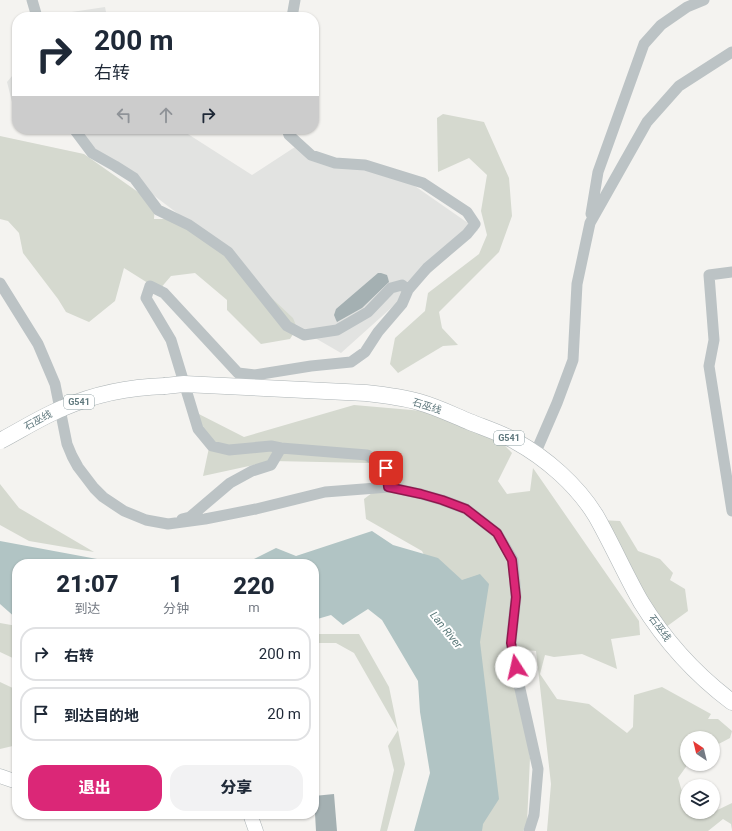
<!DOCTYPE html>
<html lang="zh">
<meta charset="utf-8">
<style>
:root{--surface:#fff;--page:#f2f2f3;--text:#1f2937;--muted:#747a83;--line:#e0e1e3;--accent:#db2777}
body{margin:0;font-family:Roboto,"Noto Sans SC",sans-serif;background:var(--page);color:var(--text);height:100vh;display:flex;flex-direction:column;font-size:15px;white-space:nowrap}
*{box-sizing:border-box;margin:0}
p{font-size:13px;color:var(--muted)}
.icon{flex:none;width:22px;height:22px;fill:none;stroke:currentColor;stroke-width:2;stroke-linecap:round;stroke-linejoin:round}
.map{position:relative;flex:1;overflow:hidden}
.panel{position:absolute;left:12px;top:559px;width:307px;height:260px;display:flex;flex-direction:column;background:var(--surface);border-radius:16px;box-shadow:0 1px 3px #0004}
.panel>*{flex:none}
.top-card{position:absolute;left:12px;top:12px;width:307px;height:122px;border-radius:16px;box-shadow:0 1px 3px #0004;background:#fff;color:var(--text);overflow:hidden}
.needle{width:26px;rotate:325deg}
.controls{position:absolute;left:680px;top:731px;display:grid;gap:8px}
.controls a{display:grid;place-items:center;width:40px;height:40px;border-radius:50%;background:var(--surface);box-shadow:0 1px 3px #0004;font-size:20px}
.pin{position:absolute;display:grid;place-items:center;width:34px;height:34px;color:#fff;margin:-17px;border-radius:8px;box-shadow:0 2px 6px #0006}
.me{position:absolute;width:44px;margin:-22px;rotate:350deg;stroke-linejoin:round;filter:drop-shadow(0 0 3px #0008)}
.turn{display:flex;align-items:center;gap:14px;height:84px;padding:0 16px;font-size:18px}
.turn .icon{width:52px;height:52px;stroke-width:2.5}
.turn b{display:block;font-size:28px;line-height:34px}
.lanes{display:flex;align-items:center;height:38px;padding:0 16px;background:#0003;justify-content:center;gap:20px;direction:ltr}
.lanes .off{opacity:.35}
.eta{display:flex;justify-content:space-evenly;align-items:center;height:68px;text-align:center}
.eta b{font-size:24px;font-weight:800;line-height:28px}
.primary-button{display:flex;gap:8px;margin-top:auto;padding:8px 16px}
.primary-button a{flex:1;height:46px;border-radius:16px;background:var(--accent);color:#fff;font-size:16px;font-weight:800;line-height:46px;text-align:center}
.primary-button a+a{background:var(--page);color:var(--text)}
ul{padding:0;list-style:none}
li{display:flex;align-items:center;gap:12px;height:54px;margin:0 8px 6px;padding:0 8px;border:2px solid var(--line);border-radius:16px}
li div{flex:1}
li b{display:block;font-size:15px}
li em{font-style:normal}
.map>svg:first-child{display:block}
.built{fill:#e2e3e1}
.green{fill:#d5d9cf}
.water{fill:#b1c4c4}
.building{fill:#a4b0b2}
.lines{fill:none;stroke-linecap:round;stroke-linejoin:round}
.major-casing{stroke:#aeb5b7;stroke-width:15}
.highway-casing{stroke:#adb4b6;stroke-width:17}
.minor{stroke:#bcc3c5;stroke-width:11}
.major{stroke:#fff;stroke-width:14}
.highway{stroke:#fff;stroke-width:16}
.highway-bridge-casing{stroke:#adb4b6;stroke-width:17;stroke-linecap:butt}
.highway-bridge{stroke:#fff;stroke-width:16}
.route-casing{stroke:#8e194d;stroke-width:10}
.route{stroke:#db2777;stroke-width:7}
.labels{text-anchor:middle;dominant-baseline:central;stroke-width:4;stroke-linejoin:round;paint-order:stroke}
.shield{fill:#fff;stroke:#8ea0a3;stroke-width:1}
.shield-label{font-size:9px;font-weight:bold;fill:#5e777c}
.street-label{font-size:10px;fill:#5e777c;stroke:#fff}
.water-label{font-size:11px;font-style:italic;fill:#597878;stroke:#fff}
</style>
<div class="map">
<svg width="732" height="831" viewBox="0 0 732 831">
<rect width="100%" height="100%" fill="#f4f3f0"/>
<path class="built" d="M105,7L107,17H61L65,13Z
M17,70V107L13,106L7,82Z
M72,129H180L252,175L295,147L399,175L478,230L341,353L284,320L223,248L127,175Z"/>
<path class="green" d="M443,114L484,122L509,178L512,216L499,252L439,312L442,328L458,345L443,346L398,373L390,364L395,338L425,311L428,293L479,254L487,235L481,211L487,175L469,158L438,172L437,118Z
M0,136L84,154L155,204L154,219H171L215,245L293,318L297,328L290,339L261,344L227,310V300L195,273L171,276L159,290L124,268L115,301L89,322L66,312L58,299L23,253L19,233L8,221L0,219Z
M354,405L423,411L491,431L512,453L498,481L507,494L530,491L533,468L639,621L640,635L611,639L617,669L582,654L554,657L545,655L540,674L557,699L589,704L627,733L633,727L634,695L662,687L711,714L708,719H718L732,731L730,738L713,747V738H687V764H688L678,778L686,805H687V812H702L705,816L732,803V830L731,824L723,819L708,831H547L551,784L536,651L515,649L530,758L527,823L523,831H472L459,621L422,551L366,519L364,499L389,480L369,463L272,461L203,476L210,443L189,409L244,437Z
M0,484L19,508L94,552L29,541L0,525Z
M600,520L620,521L638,551L660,559L673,573L670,580L685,589L688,611L666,627L648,626Z
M0,623L17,626V660L0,652Z
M314,634H359L389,687L405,764L387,831H380L394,770L388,746L398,730L354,653L336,643H314Z
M0,682L17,690V745L0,749Z"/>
<path class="water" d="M372,531L393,545L438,558L462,580L480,574L489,584L480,642L499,799L483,824L482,831H414L430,773L420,712L418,681L382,620L368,609L343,625L331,615L314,620V564H202L212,560H252L276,548L296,556Z
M0,541L124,564H17V619L0,604Z"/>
<path class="building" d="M378,273H381L387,275L388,278L389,282L362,308L337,322L336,320L334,315L336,309Z
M334,794L337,831H316L314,796Z"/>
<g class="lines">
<defs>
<path id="major" d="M0,776L17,782
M250,814L256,831"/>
<path id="highway" d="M165,386L184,384L366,393C384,395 402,397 419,402C437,407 453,415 470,422C485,428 501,433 515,441C546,458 577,485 596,516C612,544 625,574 641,602C665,641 696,675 732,702"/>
</defs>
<use href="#major" class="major-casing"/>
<use href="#highway" class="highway-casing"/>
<path class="minor" d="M32,0L37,17
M292,17L295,0
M74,129L92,153L115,166L134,178L158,210L189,225L228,252L287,326L304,335L337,330L368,312L391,288L402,285L408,290L402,304L378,332L365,352L351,362L311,366L255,375L238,373L164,293L150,286L146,298L171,340L198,429L212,446L229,450L271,446L281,448L367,455L386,467L389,487
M287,129L289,135L311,155L335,163L365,165L423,183L467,212L475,224L467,234L427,268L408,290
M591,214L598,172L644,44L661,25L687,7L704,0
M732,272L709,275L714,340L709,366L732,511
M0,283L38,344L55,384L67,444L72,456L78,467L94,488L103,497L124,511L146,520L168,524L205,519L256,509L325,492L389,487L421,494L442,500L466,509L497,533L513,560L516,597L511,643L518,680L538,769L534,815L529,831
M535,454L557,403L573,360L577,284L590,223L647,122L679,86L732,52
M182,519L190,517L230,483L252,471L271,465L281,448"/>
<use href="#major" class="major"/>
<use href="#highway" class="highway"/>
<defs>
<path id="highway-bridge" d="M0,441C21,430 41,417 63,408C95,394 130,387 165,386"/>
</defs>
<use href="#highway-bridge" class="highway-bridge-casing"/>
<use href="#highway-bridge" class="highway-bridge"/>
</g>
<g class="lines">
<defs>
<path id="route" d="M386,468L388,487L421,494L442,500L466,509L497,533L512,560L516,597L511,643L516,667"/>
</defs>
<use href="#route" class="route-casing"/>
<use href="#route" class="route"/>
</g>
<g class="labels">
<g class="shield">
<rect x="64" y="395" width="30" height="14" rx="3"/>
<rect x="494" y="431" width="30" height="14" rx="3"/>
</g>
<g class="shield-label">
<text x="79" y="402">G541</text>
<text x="509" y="438">G541</text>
</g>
<g class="street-label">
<text transform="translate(427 406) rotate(18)">石巫线</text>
<text transform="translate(38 420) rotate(-28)">石巫线</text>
<text transform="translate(660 628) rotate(54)">石巫线</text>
</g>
<g class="water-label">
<text transform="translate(446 630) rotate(51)">Lan River</text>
</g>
</g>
</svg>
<div class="controls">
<a><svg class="needle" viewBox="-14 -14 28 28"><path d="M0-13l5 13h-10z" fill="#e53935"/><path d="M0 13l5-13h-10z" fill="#747a83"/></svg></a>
<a><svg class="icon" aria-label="layers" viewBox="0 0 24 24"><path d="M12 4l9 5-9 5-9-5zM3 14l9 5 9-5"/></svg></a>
</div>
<div class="pin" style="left:386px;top:468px;background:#d93025"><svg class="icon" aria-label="arrive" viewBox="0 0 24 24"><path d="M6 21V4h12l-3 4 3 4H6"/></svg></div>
<svg class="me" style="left:516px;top:667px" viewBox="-20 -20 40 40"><circle r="19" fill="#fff"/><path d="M0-13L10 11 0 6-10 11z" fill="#db2777"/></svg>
<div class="top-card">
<div class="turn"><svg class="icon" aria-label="right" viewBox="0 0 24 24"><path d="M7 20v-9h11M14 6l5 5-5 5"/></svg><div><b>200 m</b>右转</div></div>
<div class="lanes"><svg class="icon off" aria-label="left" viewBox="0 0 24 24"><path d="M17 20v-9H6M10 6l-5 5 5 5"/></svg><svg class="icon off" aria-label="ahead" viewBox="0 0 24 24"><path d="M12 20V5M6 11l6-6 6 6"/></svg><svg class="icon" aria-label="right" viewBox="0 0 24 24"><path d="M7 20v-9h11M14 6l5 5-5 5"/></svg></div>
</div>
<section class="panel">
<div class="eta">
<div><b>21:07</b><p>到达</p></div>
<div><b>1</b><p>分钟</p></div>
<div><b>220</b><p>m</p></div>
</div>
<ul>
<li><svg class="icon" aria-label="right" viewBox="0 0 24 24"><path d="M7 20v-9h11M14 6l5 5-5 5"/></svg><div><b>右转</b></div><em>200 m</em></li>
<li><svg class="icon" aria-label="arrive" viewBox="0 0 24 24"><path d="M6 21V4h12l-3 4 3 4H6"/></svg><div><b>到达目的地</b></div><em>20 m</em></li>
</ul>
<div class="primary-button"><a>退出</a><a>分享</a></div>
</section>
</div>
